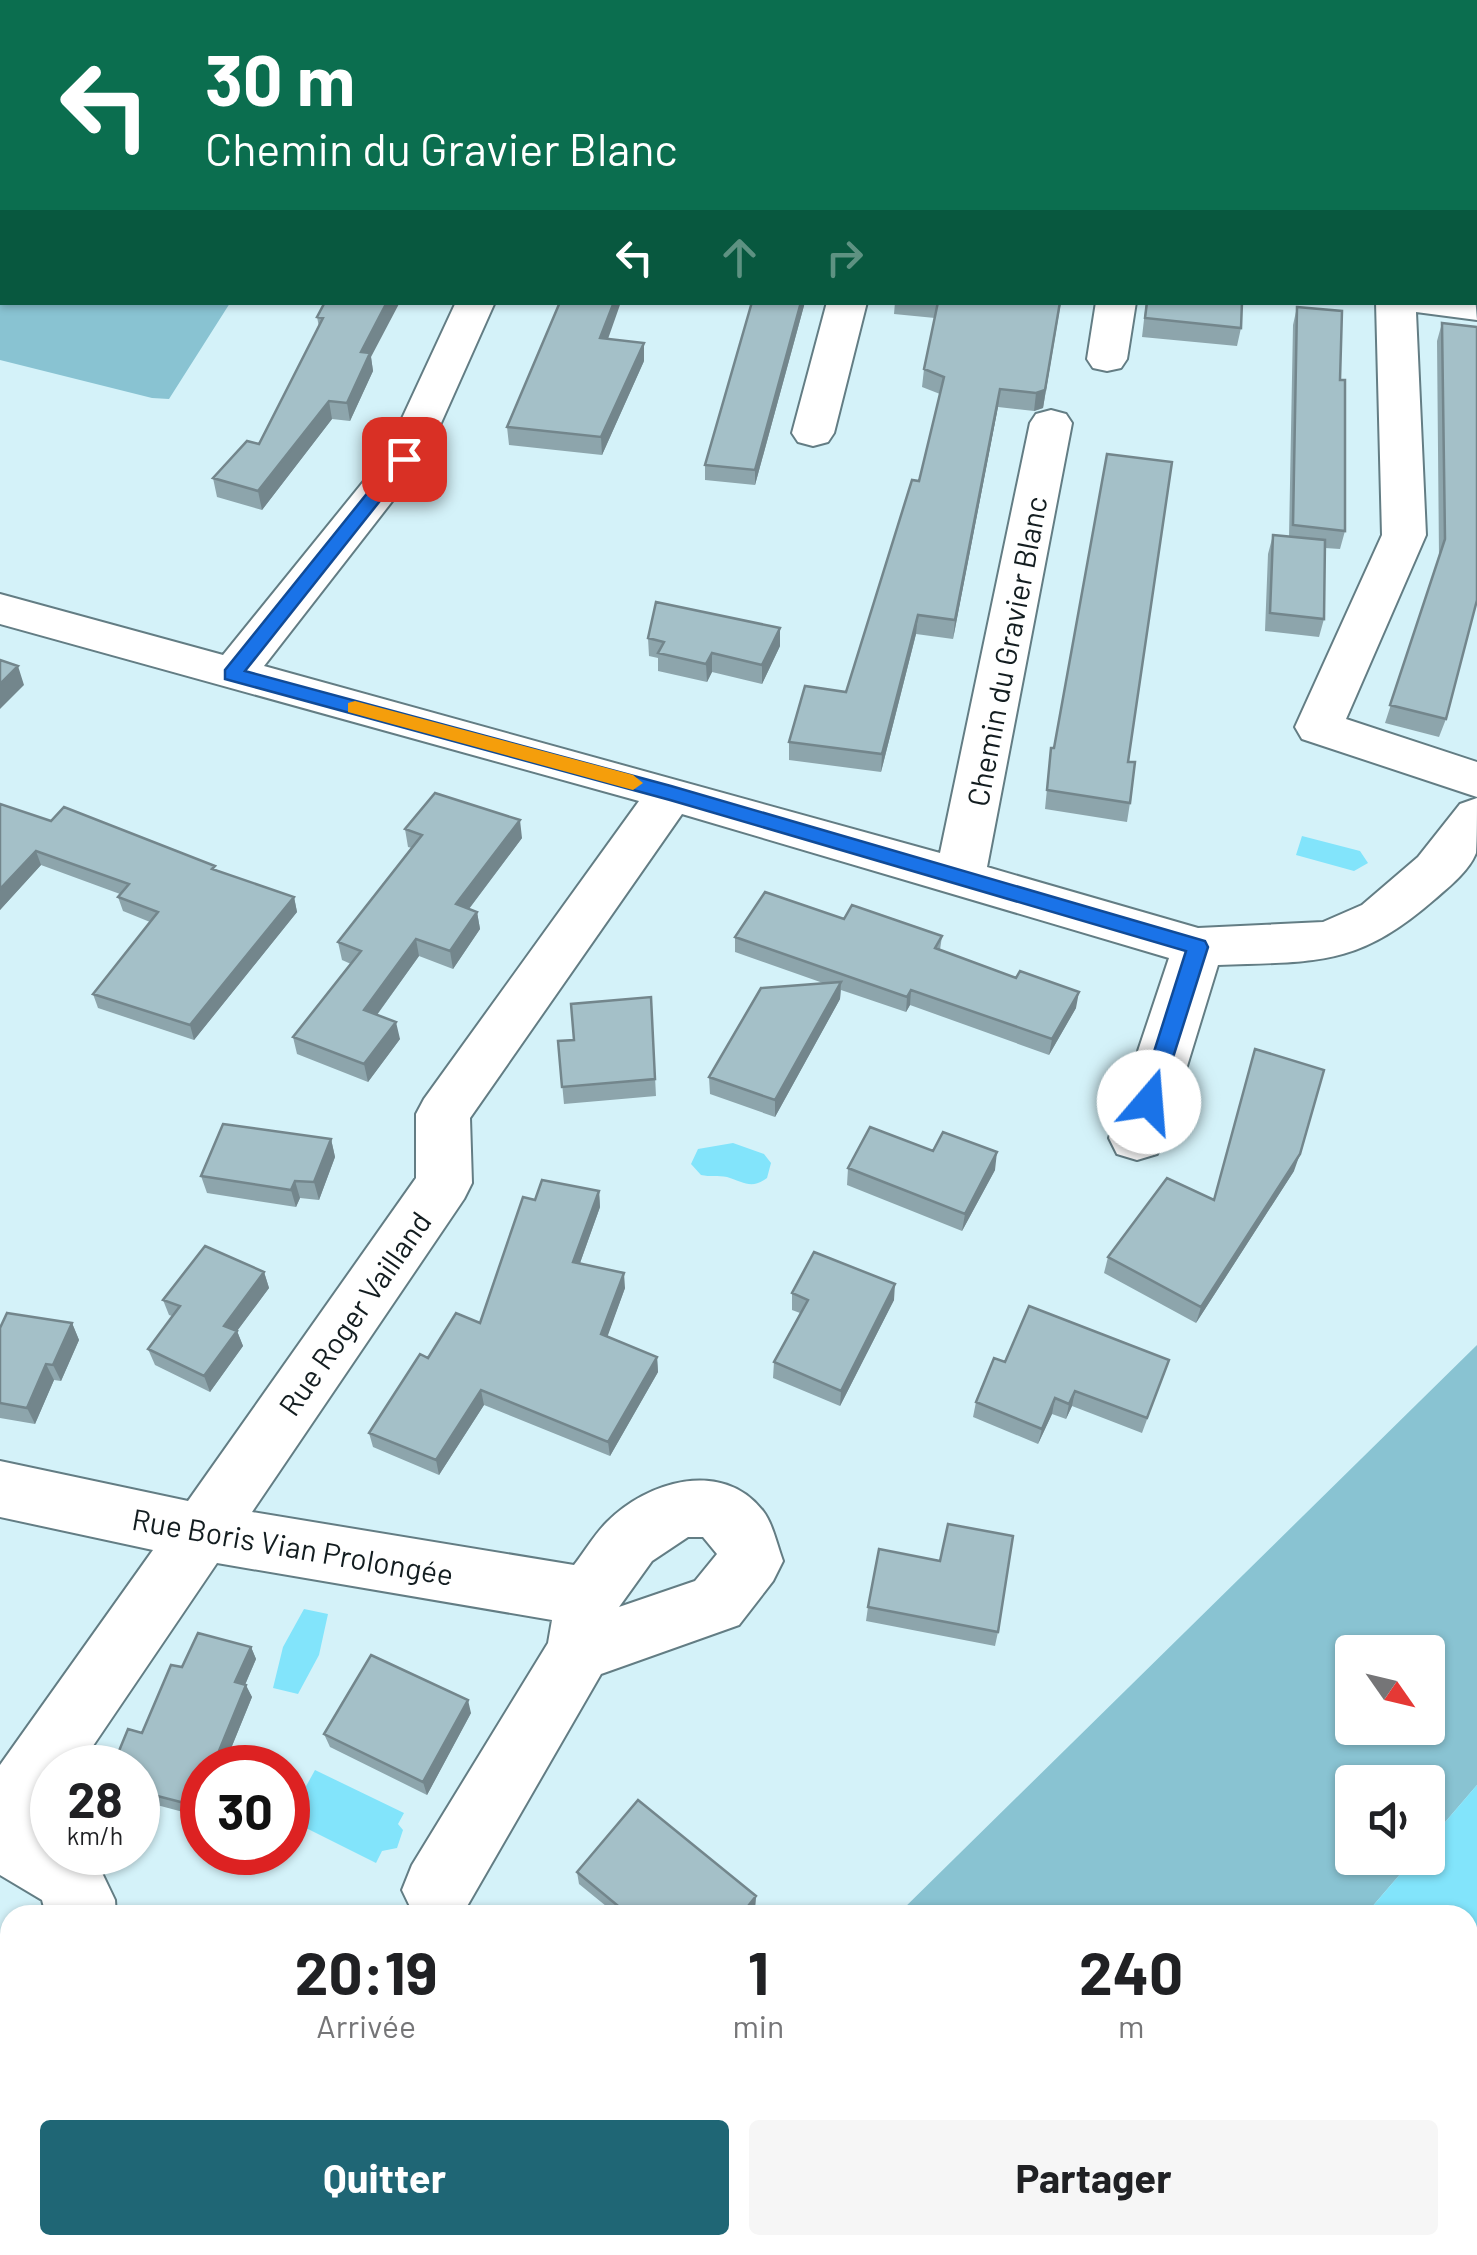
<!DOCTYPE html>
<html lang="fr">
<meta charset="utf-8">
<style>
:root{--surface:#fff;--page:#f6f6f6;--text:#202124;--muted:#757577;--accent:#1f6675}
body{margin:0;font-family:Barlow,sans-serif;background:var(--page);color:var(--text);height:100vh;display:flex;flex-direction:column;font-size:38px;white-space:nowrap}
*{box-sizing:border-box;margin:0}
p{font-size:32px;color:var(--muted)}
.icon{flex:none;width:55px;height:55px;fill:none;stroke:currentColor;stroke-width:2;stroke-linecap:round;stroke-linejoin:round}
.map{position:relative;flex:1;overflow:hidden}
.side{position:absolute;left:0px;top:1905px;width:1478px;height:350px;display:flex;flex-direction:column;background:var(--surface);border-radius:30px 30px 0 0;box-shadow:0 2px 8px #0004}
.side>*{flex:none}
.hud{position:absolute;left:0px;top:0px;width:1478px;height:305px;box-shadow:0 2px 8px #0004;background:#0b6e4f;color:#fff;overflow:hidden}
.needle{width:65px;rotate:124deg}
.buttons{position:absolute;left:1335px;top:1635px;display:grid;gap:20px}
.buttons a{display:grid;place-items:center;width:110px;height:110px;border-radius:10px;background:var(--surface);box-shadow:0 2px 8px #0004;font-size:50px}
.speed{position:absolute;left:30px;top:1745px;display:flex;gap:20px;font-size:50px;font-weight:700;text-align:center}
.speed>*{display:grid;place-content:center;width:130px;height:130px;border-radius:50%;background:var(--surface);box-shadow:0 2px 8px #0004;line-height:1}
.speed small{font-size:25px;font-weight:400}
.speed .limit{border:15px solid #d22;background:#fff;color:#111}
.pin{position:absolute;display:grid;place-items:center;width:85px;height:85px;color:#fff;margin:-42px;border-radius:20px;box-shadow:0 5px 15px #0006}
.me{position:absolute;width:110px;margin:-55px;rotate:18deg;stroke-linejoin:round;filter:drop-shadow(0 0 8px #0008)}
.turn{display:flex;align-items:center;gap:35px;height:210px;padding:0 40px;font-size:45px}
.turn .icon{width:130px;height:130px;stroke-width:2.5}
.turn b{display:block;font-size:70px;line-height:85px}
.lanes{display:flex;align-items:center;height:95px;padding:0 40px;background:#0003;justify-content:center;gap:50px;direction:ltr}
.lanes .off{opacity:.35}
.eta{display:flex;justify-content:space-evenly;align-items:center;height:170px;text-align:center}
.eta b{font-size:60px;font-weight:700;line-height:70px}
.action{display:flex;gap:20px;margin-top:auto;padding:20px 40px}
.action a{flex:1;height:115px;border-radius:10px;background:var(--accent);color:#fff;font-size:40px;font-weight:700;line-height:115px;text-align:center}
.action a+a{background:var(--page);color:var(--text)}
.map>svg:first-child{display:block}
.green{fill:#89c3d2;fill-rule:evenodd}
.water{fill:#82e4fb}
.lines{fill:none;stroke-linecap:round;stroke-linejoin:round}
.street-casing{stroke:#637d84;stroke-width:4}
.street{fill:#fff;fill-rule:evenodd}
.wall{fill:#8da5ac}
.shaded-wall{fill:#73868c}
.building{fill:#a4c0c8;stroke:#73868c;stroke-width:2.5}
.route{fill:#1a73e8;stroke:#114b97;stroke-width:2.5}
.slow{fill:#f59e0b}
.labels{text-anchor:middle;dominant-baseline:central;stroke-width:8;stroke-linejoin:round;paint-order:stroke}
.street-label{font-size:30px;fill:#131d20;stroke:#fff}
</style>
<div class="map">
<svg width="1477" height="2255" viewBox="0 0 1477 2255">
<rect width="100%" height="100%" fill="#d4f2f9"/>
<path class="green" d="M0,173L2,302L230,303L169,399L152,398L0,360Z
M1477,1345V1785L1428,1842V1782H1352V1858H1414L1365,1915H897ZM1352,1652H1428V1728H1352Z
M561,2245H1081L1076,2255H551Z"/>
<path class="water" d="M1302,836L1360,851L1368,863L1354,871L1296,855Z
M733,1143L764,1154L771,1163L767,1178C751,1190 744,1182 727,1177C718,1175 710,1177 701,1175L691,1164L698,1149Z
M304,1609L328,1614L319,1655L298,1694L273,1688L283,1647Z
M315,1770L404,1813L398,1824L403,1830L397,1848L382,1851L376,1863L288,1819Z
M1477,1785V2255H1076L1081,2245H1468V1915H1365L1414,1858H1428V1842Z"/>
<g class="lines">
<defs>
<path id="street" d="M1475,145H1477V167H1475Z
M1475,296L1477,320L1416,312L1426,535L1346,719L1477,762V797L1302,739L1295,727L1382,535L1376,302H1475Z
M456,302H495L425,459L264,666L940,853L1030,423L1036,414L1051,410L1066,414L1072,423L987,867L1198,928L1323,922L1362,905L1418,857L1460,804L1477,798C1477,814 1477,839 1476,853C1469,871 1449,887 1435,899C1356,968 1316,961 1218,965L1165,1138L1157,1154L1137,1160L1117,1154L1109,1138L1169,958L682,814L470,1118L472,1183L464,1199L252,1512L574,1565C585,1551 594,1535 607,1522C646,1482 722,1458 763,1511C773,1524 777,1545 783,1561L773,1581L739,1625L601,1674L462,1915H414L402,1890L412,1865L548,1643L552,1620L217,1563L78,1768H52V1805L40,1823L52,1829V1852H92L115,1900L116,1915H46L42,1900L0,1875V1765L153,1550L0,1517V1461L188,1501L416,1178V1114L424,1099L639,801L0,624V594L223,655L385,455ZM688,1537H703L717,1554L695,1581L619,1607L652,1561Z
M827,302H867L834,433L828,442L813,446L798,442L792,433Z
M1096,302H1136L1127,359L1121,368L1107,371L1093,368L1087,359Z
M0,1938L10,1939V2011L0,2008Z"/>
</defs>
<use href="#street" class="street-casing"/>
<use href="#street" class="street"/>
</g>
<path class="wall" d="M325,302L371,357L373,371L350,421L332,419L262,510L217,497L213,478L259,444L319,327L317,317Z
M805,302L755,485L705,480V465Z
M895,302H1061L1043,408L1034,411L998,407L953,639L916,634L881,772L789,760V742L846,692L919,481L940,394L922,387L924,369L935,318L894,314Z
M1146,302H1242L1241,328L1237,346L1142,337Z
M1297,307L1340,380L1345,531L1340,549L1325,548L1324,619L1319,637L1265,631L1268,554L1273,535L1289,537L1293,325Z
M1442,323L1477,327L1446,719L1439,737L1385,723L1439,556L1437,341Z
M644,361L602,455L509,445L507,427Z
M648,638L780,646L762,684L712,672L707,682L658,671V658L649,656Z
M1051,748L1128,762L1130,803L1127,822L1045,809Z
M0,804L51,821L216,871L294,897L297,912L194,1040L98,1008L93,994L150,922L123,911L118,897L120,894L41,865L0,910Z
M405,829L522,838L469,909L477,912L480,929L453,969L419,956L377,1015L400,1039L368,1082L297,1054L293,1037L351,964L342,960L338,942L412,848L408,847Z
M942,936L940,950L1076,1008L1049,1055L910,1005L906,1012L841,990L840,999L775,1117L710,1094L709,1077L823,983L735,952V937Z
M651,997L656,1096L564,1104L558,1041L574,1040Z
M331,1139L335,1157L319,1200L300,1198L296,1207L207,1193L201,1176Z
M933,1151L995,1170L962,1231L847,1185L848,1168Z
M1294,1171L1196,1323L1104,1273L1108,1257L1213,1200Z
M599,1191L600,1207L580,1263L625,1288L607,1336L657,1357L658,1372L610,1456L484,1405L439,1475L373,1447L369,1433L428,1358L480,1323Z
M264,1272L269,1288L237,1331L243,1346L210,1392L155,1365L148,1349L172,1316L169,1315L163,1300Z
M792,1293L894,1300L840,1406L773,1378L774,1362L800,1313L792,1310Z
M72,1323L79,1340L61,1381L54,1380L35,1424L0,1418V1328Z
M1169,1360L1142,1433L1072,1406L1066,1419L1052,1414L1038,1444L973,1417L976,1402L1005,1362Z
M868,1607L998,1632L995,1646L866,1621Z
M251,1647L256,1659L245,1685L252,1697L223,1768H202V1817L138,1800V1768L142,1733L182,1667Z
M471,1713L427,1795L330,1747L324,1734Z
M577,1872L756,1896L755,1908L750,1915H617L579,1884Z"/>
<path class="shaded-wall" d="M387,302H400L371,357L373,371L350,421L347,403L361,352Z
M614,302H621L602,356L600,338Z
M801,302H805L755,485V470Z
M1060,302L1043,408L1034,411L1036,393Z
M644,343V361L602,455L601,437Z
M1000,389L998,407L953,639L955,620Z
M329,401L332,419L262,510L258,491Z
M918,615L916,634L881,772L882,754Z
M780,628V646L762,684V665Z
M712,653V672L707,682L706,664Z
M18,666L24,685L0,709V684Z
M520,820L522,838L459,922L456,904Z
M36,851L41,865L0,910V889Z
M294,897L297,912L194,1040L190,1025Z
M477,912L480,929L453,969L450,951Z
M416,939L419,956L368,1027L364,1010Z
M841,982L840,999L775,1117V1100Z
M911,990L910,1005L906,1012L907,997Z
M1079,992L1076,1008L1049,1055L1052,1039Z
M396,1022L400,1039L368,1082L364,1064Z
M331,1139L335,1157L319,1200L314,1182Z
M997,1152L995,1170L962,1231L965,1214Z
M1300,1154L1294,1171L1196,1323L1201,1307Z
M295,1181L300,1198L296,1207L291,1190Z
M599,1191L600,1207L575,1277L573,1262Z
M264,1272L269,1288L237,1331L243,1346L210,1392L204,1376L224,1326Z
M624,1273L625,1288L603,1349L601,1334Z
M895,1284L894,1300L840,1406L841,1391Z
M72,1323L79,1340L61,1381L53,1365Z
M657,1357L658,1372L610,1456L608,1442Z
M46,1364L54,1380L35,1424L27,1408Z
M481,1390L484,1405L439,1475L436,1460Z
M1075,1391L1072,1406L1066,1419L1069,1404Z
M1055,1398L1052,1414L1038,1444L1042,1429Z
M251,1647L256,1659L241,1694L235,1682Z
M246,1685L252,1697L223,1768H212Z
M468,1700L471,1713L427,1795L423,1782Z
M202,1790V1817L196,1806Z
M756,1896L755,1908L750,1915H741Z
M131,2245H143L138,2255H126Z"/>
<path class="building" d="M464,0H510L509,2H463Z
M681,0H1134L1131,2H680Z
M1236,0H1310V2H1236Z
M325,302H387L361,352L370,353L347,403L329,401L258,491L213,478L247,441L259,444L323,318L317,317Z
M560,302H614L600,338L644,343L601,437L507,427Z
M752,302H801L755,470L705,465Z
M938,302H1060L1045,390L1036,393L1000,389L955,620L918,615L882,754L789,742L805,686L846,692L912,480L919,481L944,377L924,369Z
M1147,302H1242L1241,328L1145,318Z
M1297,307L1342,311L1340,380H1345V531L1293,525Z
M1442,323L1477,327V600L1446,719L1390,705L1445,539Z
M1107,454L1172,462L1128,762H1135L1130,803L1047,790L1051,748H1054Z
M1273,535L1325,540L1324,619L1270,613Z
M656,602L780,628L762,665L712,653L706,664L658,653L664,642L648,638Z
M0,660L18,666L0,684Z
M435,793L520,820L456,904L477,912L450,951L416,939L364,1010L396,1022L364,1064L293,1037L361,951L338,942L422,835L405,829Z
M0,804L51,821L64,807L215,866L212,869L294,897L190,1025L93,994L158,912L118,897L129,884L36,851L0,889Z
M765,892L844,919L852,905L942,936L935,948L1016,978L1020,971L1079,992L1052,1039L911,990L907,997L735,937Z
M841,982L775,1100L709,1077L761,988Z
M651,997L655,1079L562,1087L558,1041L574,1040L571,1004Z
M1255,1049L1324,1070L1300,1154L1201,1307L1108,1257L1167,1178L1214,1200Z
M223,1124L331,1139L314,1182L295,1181L291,1190L201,1176Z
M870,1127L933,1151L943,1132L997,1152L965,1214L848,1168Z
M542,1180L599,1191L573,1262L624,1273L601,1334L657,1357L608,1442L481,1390L436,1460L369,1433L420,1354L428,1358L456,1313L480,1323L523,1197L535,1200Z
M205,1246L264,1272L224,1326L237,1331L204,1376L148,1349L180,1306L163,1300Z
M814,1252L895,1284L841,1391L774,1362L808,1300L792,1293Z
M1029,1306L1169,1360L1147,1418L1075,1391L1069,1404L1055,1398L1042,1429L976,1402L994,1358L1005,1362Z
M7,1313L72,1323L53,1365L46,1364L27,1408L0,1403V1328Z
M948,1524L1013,1536L998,1632L868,1607L879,1549L940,1561Z
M198,1633L251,1647L235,1682L246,1685L212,1768H202V1790L196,1806L138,1791V1768H112L128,1729L142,1733L171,1665L182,1667Z
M371,1655L468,1700L423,1782L324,1734Z
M638,1800L756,1896L741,1915H629L577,1872Z
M10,2179V2245H131L126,2255H0V2197Z
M267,2245H377L387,2255H257Z"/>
<path class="route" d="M404,454L410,455V463L245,671L671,786L1205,941L1208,947L1157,1108L1149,1111L1138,1102L1186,951L670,800L225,679V670L398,455Z"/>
<path class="slow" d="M355,701L633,775L643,783L633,790L348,712V703Z"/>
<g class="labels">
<g class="street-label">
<text transform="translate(1006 651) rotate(-79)">Chemin du Gravier Blanc</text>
<text transform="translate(354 1313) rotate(-55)">Rue Roger Vailland</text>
<text transform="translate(293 1546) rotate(10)">Rue Boris Vian Prolongée</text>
</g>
</g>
</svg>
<div class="buttons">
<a><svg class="needle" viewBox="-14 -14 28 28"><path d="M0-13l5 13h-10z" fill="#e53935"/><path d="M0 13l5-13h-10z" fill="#757577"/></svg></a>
<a><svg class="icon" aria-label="sound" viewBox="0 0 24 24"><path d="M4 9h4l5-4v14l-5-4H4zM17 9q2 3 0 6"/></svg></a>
</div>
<div class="speed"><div>28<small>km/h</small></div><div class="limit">30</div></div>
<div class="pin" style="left:404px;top:459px;background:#d93025"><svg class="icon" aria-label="arrive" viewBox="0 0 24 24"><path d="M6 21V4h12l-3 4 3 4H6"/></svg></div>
<svg class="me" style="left:1149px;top:1102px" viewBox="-20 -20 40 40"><circle r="19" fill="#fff"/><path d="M0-13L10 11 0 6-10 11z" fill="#1a73e8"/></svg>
<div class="hud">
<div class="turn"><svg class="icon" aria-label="left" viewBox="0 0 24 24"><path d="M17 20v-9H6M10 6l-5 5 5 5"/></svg><div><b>30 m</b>Chemin du Gravier Blanc</div></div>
<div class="lanes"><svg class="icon" aria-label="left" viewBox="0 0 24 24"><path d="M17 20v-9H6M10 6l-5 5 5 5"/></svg><svg class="icon off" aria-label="ahead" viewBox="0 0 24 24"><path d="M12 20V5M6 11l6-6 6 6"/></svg><svg class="icon off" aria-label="right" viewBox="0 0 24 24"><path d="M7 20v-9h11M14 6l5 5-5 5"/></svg></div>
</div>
<section class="side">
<div class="eta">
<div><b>20:19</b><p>Arrivée</p></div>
<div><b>1</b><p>min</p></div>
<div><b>240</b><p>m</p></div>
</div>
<div class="action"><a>Quitter</a><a>Partager</a></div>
</section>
</div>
